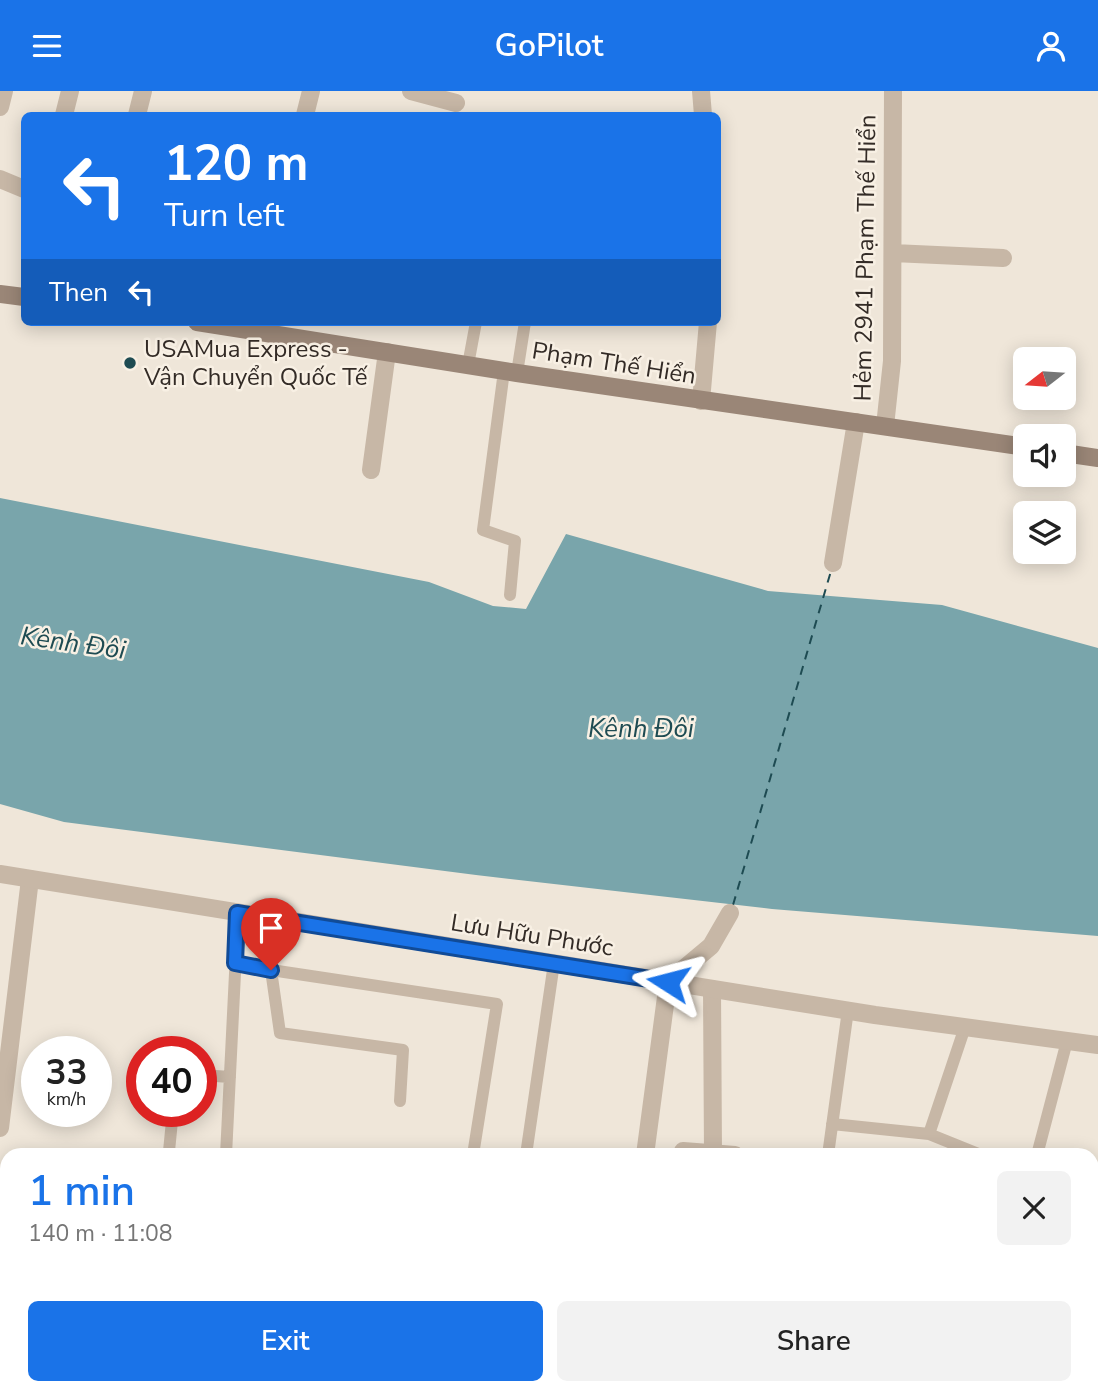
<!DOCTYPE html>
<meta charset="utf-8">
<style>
:root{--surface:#fff;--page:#f2f2f2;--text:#222;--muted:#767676;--accent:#1a73e8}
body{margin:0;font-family:"Nunito Sans",sans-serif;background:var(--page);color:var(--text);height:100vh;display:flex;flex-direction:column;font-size:26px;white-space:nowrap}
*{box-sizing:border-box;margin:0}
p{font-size:23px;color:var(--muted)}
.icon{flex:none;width:38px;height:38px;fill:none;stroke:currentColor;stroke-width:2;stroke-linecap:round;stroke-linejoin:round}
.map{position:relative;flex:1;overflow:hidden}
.details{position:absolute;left:0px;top:1057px;width:1099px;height:247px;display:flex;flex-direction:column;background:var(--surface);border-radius:21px 21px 0 0;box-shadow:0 4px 18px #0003}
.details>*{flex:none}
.hud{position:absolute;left:21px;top:21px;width:700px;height:214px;border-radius:10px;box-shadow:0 4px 18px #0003;background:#1a73e8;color:#fff;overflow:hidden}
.needle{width:46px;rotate:253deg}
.buttons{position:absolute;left:1013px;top:256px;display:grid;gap:14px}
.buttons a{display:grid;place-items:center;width:63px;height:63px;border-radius:10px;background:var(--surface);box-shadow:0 4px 18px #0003;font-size:35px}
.speed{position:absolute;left:21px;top:945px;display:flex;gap:14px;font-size:35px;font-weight:700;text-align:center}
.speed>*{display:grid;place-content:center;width:91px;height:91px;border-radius:50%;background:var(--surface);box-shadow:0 4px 18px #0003;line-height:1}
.speed small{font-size:18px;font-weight:400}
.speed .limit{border:10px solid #d22;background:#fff;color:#111}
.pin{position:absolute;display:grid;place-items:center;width:60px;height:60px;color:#fff;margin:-72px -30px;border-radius:50% 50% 50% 0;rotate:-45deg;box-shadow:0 0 7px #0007}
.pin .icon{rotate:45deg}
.me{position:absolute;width:77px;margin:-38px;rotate:279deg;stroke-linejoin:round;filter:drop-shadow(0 0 5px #0008)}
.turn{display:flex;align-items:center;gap:24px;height:147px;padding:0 28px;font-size:32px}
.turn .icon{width:91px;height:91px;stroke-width:2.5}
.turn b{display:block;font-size:49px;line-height:60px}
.then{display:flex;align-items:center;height:66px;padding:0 28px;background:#0003;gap:14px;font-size:26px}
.round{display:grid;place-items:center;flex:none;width:74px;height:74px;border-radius:10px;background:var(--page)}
.summary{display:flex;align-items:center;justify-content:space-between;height:119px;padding:0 28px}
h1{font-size:42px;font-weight:600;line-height:52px;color:var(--accent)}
.action{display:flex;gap:14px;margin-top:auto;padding:14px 28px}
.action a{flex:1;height:80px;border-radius:10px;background:var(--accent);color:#fff;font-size:28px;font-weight:600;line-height:80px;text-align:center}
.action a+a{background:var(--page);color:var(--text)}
header{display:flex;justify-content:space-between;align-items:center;height:91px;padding:0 28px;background:var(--accent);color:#fff;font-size:32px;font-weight:600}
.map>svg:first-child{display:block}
.water{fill:#79a5ab}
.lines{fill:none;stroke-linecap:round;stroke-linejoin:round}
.ferry{stroke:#1e4b52;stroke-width:2;stroke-dasharray:9 7;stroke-linecap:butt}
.service{stroke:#c7b7a6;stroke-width:12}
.minor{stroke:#c7b7a6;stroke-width:18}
.tertiary{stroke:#c7b7a6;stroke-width:18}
.secondary{stroke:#9a8677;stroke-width:18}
.route-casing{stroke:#114b97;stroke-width:18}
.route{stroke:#1a73e8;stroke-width:12}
.poi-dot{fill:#1e4b52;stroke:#f8f0e4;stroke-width:2.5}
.labels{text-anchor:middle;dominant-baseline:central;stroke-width:5;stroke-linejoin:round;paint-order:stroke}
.street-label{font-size:24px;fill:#332b26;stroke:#f8f0e4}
.poi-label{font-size:24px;fill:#332b26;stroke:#f8f0e4;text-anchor:start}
.water-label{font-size:26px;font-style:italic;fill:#1e4b52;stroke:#f8f0e4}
</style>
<header><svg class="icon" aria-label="menu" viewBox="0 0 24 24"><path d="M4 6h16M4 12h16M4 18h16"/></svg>GoPilot<svg class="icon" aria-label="person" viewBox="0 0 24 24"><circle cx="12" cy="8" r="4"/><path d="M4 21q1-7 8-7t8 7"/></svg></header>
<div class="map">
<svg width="1098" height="1303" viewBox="0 0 1098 1303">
<rect width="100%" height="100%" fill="#efe6d9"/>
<path class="water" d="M0,407L429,491L493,515L526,518L566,443L768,500L942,514L1098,557V845L772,818L476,784L64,731L0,713Z
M0,1172L7,1174V1297H690L689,1303H0Z"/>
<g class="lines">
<path class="ferry" d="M733,814L831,480"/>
<path class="service" d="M468,274L476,231
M504,280L483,439L515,450L510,504
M517,282L525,231
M235,872L271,879L280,942L403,959L400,1010
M271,879L497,913L473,1064
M201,984L230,986
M832,1033L929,1043L981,1064
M929,1043L965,936
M169,1060L173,1020
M226,1064L238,822
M526,1064L554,872
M828,1064L848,919
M1037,1064L1067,950
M1092,1096L1098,1097"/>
<path class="minor" d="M411,0L456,12
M701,0L703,24
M0,16L4,0
M64,24L70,0
M137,24L143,0
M305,24L311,0
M0,88L24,98
M893,162L1003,167
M701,310L708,231
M885,335L892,270L893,0
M371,379L387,261
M833,472L856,331
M712,898L713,1062
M0,1037L30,788
M683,1060L735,1064
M645,1064L668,891L711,855L730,822
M0,1155L7,1156
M1092,1200L1098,1201
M716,1303L717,1297
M942,1303L943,1297"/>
<path class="tertiary" d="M0,783L875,924L1098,954"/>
<path class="secondary" d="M0,203L24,206
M197,231L517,282L1026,356
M1064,362L1098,367"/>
</g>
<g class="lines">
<defs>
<path id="route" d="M271,879L235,872L237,822L668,891"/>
</defs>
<use href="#route" class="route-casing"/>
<use href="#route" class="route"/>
</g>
<circle class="poi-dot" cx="130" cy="272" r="7"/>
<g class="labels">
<g class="street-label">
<text transform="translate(865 167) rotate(-89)">Hẻm 2941 Phạm Thế Hiển</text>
<text transform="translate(614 272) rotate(9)">Phạm Thế Hiển</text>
<text transform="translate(532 844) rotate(9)">Lưu Hữu Phước</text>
</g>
<g class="poi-label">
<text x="144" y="258">USAMua Express -<tspan x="144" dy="28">Vận Chuyển Quốc Tế</tspan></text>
</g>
<g class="water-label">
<text transform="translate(73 552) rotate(8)">Kênh Đôi</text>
<text x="641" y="637">Kênh Đôi</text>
</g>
</g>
</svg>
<div class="buttons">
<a><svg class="needle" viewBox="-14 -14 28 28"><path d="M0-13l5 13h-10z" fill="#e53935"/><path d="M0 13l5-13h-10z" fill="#767676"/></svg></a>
<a><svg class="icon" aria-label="sound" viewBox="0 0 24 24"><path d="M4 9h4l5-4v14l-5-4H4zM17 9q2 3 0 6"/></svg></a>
<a><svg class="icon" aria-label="layers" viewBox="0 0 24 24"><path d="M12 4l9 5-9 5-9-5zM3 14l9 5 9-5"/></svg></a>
</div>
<div class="speed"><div>33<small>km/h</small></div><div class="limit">40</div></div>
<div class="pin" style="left:271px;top:879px;background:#d93025"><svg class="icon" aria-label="arrive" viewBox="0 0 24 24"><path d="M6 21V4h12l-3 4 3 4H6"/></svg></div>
<svg class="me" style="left:668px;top:891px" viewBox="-20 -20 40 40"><path d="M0-17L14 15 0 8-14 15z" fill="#1a73e8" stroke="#fff" stroke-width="4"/></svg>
<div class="hud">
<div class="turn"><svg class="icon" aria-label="left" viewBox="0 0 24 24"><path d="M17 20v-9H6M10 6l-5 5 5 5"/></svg><div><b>120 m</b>Turn left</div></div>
<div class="then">Then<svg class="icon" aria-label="left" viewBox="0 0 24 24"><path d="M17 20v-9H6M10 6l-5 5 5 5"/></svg></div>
</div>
<section class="details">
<div class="summary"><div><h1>1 min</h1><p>140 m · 11:08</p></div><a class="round"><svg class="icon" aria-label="close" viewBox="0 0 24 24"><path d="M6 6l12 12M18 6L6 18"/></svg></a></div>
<div class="action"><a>Exit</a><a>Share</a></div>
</section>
</div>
